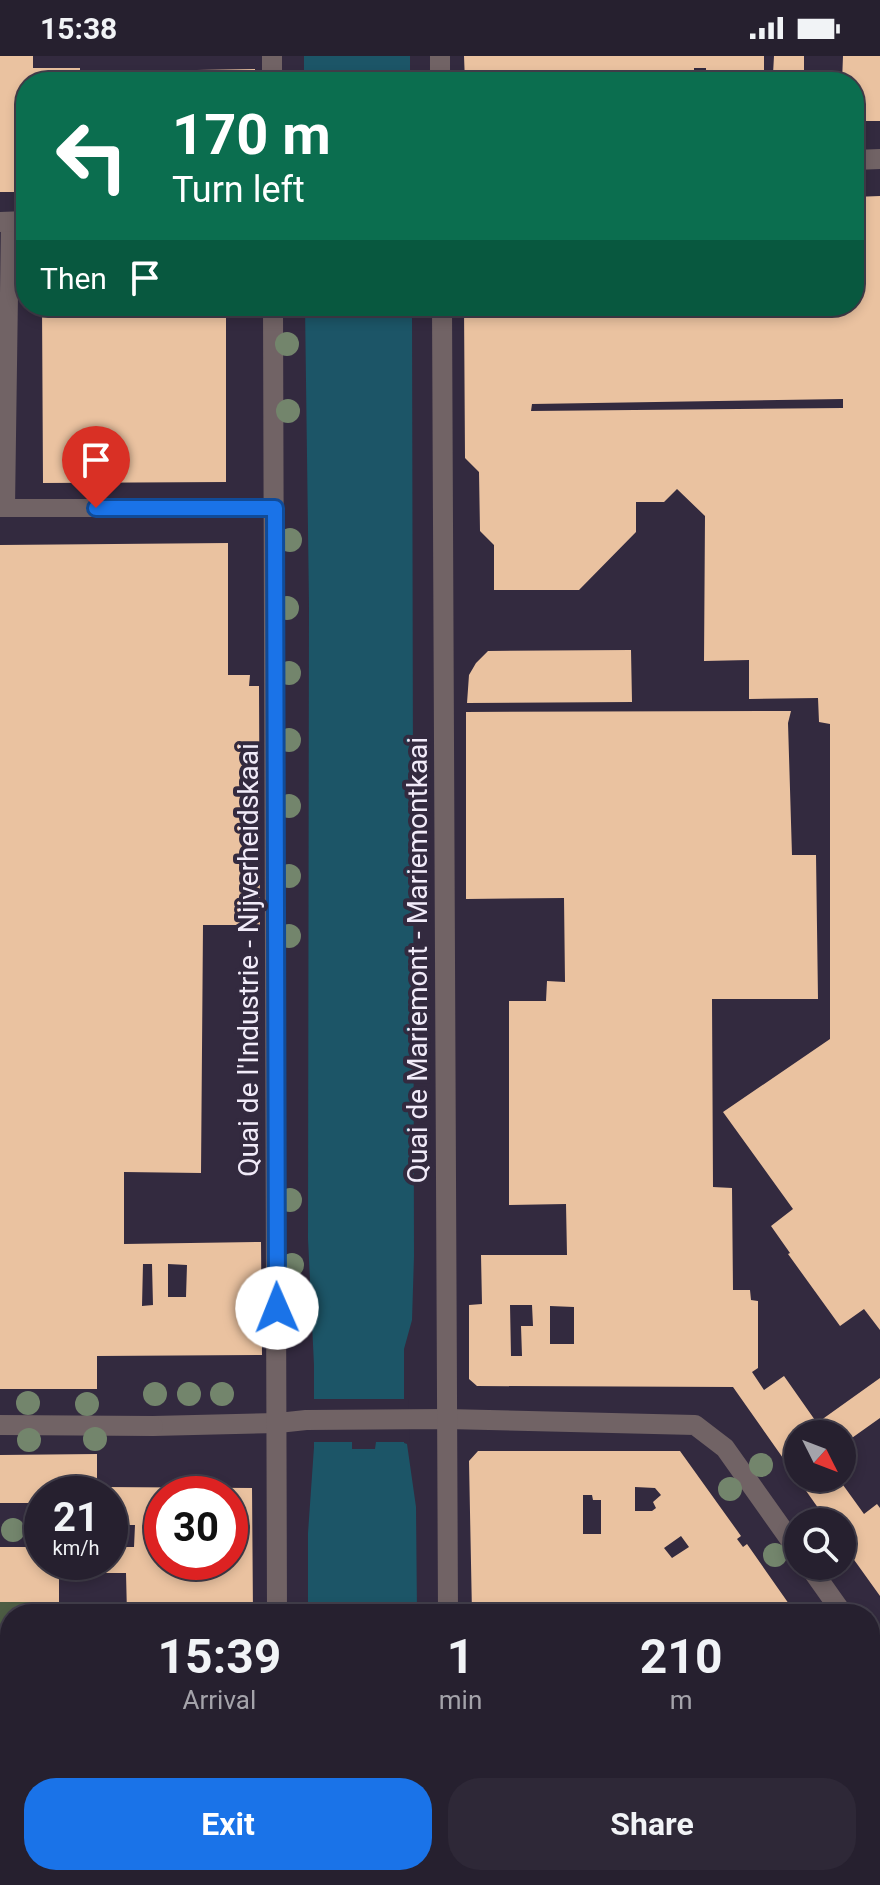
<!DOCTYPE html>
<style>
:root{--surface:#26202f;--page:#2e2837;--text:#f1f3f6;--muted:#a4a3aa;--line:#423e4b;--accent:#1a73e8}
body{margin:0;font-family:Roboto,sans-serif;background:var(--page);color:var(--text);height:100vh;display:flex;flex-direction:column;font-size:30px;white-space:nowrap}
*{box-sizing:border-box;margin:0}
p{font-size:26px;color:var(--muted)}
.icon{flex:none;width:44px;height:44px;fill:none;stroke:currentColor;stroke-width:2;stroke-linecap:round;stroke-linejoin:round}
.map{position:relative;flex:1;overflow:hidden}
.panel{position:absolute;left:0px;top:1548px;width:880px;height:282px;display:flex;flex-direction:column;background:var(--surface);border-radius:32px 32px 0 0;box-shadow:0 4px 12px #0003,0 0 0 2px var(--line)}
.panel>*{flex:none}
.guide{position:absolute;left:16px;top:16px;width:848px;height:244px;border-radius:32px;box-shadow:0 4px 12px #0003,0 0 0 2px var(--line);background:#0b6e4f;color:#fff;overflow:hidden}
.needle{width:52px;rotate:132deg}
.controls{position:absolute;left:784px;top:1364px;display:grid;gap:16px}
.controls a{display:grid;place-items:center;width:72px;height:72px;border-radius:50%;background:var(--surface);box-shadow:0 4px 12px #0003,0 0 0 2px var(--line);font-size:40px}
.speed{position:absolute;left:24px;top:1420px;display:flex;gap:16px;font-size:40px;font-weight:700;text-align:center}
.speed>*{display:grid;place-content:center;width:104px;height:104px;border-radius:50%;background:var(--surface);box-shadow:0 4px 12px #0003,0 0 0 2px var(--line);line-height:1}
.speed small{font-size:20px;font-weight:400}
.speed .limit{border:12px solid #d22;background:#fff;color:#111}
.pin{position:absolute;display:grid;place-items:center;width:68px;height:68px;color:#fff;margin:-82px -34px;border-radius:50% 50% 50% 0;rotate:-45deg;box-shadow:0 0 8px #0007}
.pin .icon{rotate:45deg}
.me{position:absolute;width:88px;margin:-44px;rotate:359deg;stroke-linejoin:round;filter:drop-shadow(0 0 6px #0008)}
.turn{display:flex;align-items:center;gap:28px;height:168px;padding:0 24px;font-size:36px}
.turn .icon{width:104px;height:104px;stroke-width:2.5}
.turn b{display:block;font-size:56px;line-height:68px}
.then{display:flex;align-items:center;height:76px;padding:0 24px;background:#0003;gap:16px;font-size:30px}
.eta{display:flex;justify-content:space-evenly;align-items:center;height:136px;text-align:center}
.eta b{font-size:48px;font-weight:700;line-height:56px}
.action{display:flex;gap:16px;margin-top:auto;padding:16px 24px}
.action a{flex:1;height:92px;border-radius:32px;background:var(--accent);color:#fff;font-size:32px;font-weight:700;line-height:92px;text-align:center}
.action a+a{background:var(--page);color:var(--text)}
.status{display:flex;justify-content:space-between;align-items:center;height:56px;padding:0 40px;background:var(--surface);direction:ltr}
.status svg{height:22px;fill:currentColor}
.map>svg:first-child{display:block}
.green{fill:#4d5d44}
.water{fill:#1c5567}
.pier{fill:#332a3f}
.building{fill:#eac2a0;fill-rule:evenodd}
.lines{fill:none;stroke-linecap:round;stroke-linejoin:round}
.pedestrian-tunnel{stroke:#50475b;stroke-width:20;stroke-dasharray:20 10;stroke-linecap:butt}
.service{stroke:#716365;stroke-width:18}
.pedestrian{stroke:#716365;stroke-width:20}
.minor{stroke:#716365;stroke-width:20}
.tertiary{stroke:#716365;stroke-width:20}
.tree{fill:#73856c}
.route-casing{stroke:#114b97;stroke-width:20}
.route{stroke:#1a73e8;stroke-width:14}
.labels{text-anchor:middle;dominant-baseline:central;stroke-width:8;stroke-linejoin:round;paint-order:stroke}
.street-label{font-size:28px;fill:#f1ebf9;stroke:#332a3f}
</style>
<div class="status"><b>15:38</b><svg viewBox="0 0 49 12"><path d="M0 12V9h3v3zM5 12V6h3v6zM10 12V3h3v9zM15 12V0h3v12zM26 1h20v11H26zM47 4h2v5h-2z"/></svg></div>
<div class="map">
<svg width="880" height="1829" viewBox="0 0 880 1829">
<rect width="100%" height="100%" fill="#332a3f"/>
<path class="green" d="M0,1546H59L58,1558H10V1616H0Z"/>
<path class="water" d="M304,0H410V26H304Z
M305,250H412L414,1200L412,1264L404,1293V1387L407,1388L416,1451L417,1558H308V1477L314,1391V1309L308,1183L309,549Z
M308,1820H414V1829H308Z"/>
<path class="pier" d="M310,1343H408L410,1386H376L375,1393H352V1386H310Z"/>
<path class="building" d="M0,0H33V12H80V16L255,13V26H26V136H0Z
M464,0H764V18H773L774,0H804V26H706V12H694V26H674L672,15H654V26H465Z
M843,0H880V65H854V26H842Z
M880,140V1274L864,1253L840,1270L788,1198L790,1197L771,1170L793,1153L723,1056L830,983V668L819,666L818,642L749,643V604L704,605L705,460L677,433L664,446H636V476L579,534H494V489L480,475L479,416L465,402L464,250H583V260H616L615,250H738V261L809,260V250H854V141ZM843,343V352L531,355L532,348Z
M42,250H226V426L43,427Z
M228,487V619H250L249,630H259L260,869H203L201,1117L124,1116V1188L261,1186L262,1299L97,1300V1333H0V489ZM143,1208H152L153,1249L142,1250ZM168,1208L187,1209L186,1241H168Z
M631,594L632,646L467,647L469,619L476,607L488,595Z
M791,655L788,667L792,799H816L818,943H712L713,1131L732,1132L733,1234H750L751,1244L758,1245V1312L752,1316L764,1334L784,1320L817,1367L880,1322V1362L842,1389V1378H798V1422H838L864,1458L877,1448L880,1452V1540L842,1487V1466H828L733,1331L477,1330L469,1323V1249L482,1248L481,1199H567L566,1148L509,1149V945H546L547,925L565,926L564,842L466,843V656ZM510,1249H532L533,1270H521L522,1300H511ZM550,1250L574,1251V1288H550Z
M478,1395H680L741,1480L737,1483L743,1491L747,1488L796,1558H701L696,1551L686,1558H472L469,1405ZM635,1431L655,1432L661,1439L653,1446L656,1452L652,1455H635ZM583,1439H592L593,1444H601V1478H583ZM681,1480L689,1491L672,1502L664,1492Z
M97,1398V1423L105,1431L252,1432L253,1558H127L126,1517H59V1546H0V1491H42V1506H110V1491H134L135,1469H110V1438H42V1452H30L29,1447H0V1399ZM162,1438H230V1506H202L203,1520H174L173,1506H162Z
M0,1616H10V1786H0Z
M870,1663L880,1677V1788L875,1782L870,1786Z
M880,1795V1829H472V1820H827L833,1829L845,1820H870V1802Z
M0,1809H10V1820H254V1829H0Z"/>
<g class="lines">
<path class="pedestrian-tunnel" d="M0,1740L10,1739"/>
<path class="service" d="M0,452H275
M6,452L10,166"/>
<path class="pedestrian" d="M153,1370L278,1367"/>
<path class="minor" d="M272,26V0
M854,104L880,103
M0,166L26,165
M273,250L277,1558
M278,1367L306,1364L447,1363L695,1369L725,1392L798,1495
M0,1369L153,1370
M809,1510L843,1558
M870,1596L880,1610
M275,1829V1820"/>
<path class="tertiary" d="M440,0V26
M442,250L448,1558
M449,1820V1829"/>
</g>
<g class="tree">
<circle cx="287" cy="288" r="12"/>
<circle cx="288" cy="355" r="12"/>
<circle cx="290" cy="484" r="12"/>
<circle cx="287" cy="552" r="12"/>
<circle cx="289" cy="617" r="12"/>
<circle cx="289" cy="684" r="12"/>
<circle cx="289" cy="750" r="12"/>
<circle cx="289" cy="820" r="12"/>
<circle cx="289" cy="880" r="12"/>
<circle cx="290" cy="1144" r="12"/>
<circle cx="292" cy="1209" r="12"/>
<circle cx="292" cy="1276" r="12"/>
<circle cx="155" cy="1338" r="12"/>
<circle cx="189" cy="1338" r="12"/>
<circle cx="222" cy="1338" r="12"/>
<circle cx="28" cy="1347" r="12"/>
<circle cx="87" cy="1348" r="12"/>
<circle cx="95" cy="1383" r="12"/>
<circle cx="29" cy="1384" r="12"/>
<circle cx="761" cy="1409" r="12"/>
<circle cx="730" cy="1433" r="12"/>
<circle cx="13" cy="1474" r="12"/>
<circle cx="775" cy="1499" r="12"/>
</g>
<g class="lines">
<defs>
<path id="route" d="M96,452H275L277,1252"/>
</defs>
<use href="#route" class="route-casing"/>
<use href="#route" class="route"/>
</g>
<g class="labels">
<g class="street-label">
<text transform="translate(248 904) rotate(-90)">Quai de l'Industrie - Nijverheidskaai</text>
<text transform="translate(417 904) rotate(-90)">Quai de Mariemont - Mariemontkaai</text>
</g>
</g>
</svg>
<div class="controls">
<a><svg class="needle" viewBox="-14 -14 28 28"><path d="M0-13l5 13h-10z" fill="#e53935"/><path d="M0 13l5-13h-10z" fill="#a4a3aa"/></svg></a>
<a><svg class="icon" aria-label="search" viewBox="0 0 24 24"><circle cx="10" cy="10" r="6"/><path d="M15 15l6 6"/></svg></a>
</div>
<div class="speed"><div>21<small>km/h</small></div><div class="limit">30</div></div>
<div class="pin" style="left:96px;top:452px;background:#d93025"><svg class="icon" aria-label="arrive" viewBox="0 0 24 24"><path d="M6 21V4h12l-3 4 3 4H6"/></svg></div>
<svg class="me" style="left:277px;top:1252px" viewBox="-20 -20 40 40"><circle r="19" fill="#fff"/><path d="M0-13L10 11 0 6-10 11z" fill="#1a73e8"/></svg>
<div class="guide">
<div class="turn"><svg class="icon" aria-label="left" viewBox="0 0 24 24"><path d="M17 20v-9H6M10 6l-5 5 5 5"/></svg><div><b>170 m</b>Turn left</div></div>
<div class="then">Then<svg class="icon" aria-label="arrive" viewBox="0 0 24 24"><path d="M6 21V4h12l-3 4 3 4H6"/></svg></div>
</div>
<section class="panel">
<div class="eta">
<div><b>15:39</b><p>Arrival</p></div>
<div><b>1</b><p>min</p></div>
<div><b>210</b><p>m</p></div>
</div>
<div class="action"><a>Exit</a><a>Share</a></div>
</section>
</div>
